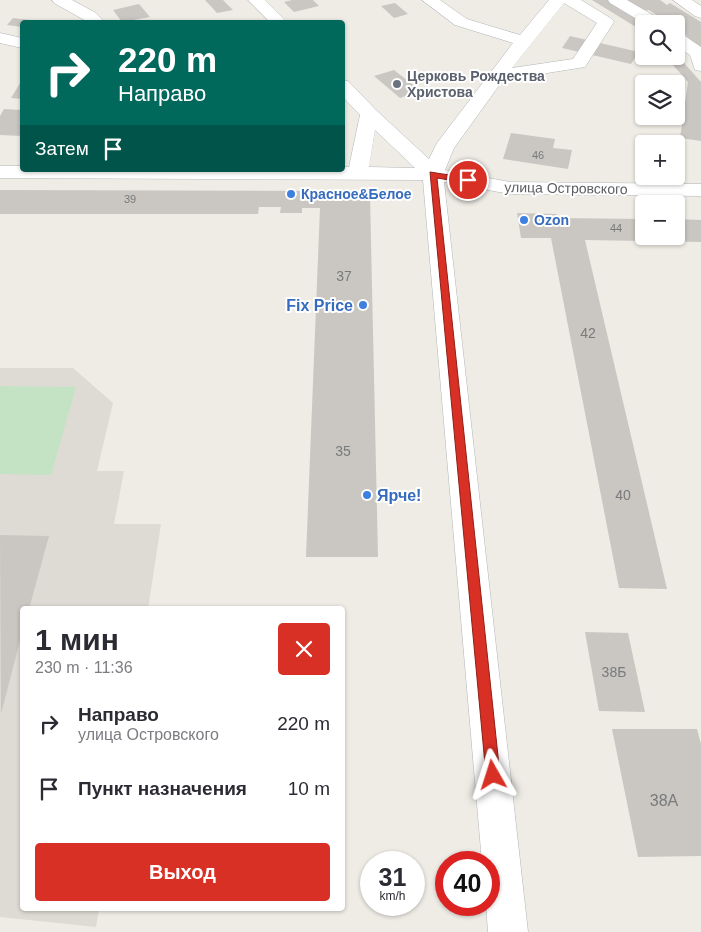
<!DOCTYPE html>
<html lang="ru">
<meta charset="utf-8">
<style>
:root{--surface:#fff;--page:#f7f7f7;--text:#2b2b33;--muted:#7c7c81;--accent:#d93025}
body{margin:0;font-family:Helvetica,sans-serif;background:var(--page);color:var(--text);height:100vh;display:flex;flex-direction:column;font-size:19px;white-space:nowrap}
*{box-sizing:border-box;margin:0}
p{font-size:16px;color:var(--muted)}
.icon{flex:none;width:28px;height:28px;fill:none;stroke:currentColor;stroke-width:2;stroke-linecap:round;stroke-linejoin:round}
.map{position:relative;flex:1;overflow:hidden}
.panel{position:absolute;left:20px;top:606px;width:325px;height:305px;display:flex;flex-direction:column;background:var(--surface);border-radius:5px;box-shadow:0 1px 4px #0004}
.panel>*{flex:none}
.guide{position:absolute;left:20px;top:20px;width:325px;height:152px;border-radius:5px;box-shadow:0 1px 4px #0004;background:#00695c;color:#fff;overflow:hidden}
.tools{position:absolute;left:635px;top:15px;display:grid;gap:10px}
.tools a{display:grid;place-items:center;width:50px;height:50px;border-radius:5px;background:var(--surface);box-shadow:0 1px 4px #0004;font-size:25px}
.speed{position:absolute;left:360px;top:851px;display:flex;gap:10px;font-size:25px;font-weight:700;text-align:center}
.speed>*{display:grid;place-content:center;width:65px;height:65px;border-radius:50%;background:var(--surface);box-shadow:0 1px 4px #0004;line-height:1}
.speed small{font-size:12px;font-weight:400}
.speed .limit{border:8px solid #d22;background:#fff;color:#111}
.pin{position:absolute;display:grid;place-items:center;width:42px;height:42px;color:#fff;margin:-21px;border:2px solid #fff;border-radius:50%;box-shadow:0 1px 5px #0007}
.me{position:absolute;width:55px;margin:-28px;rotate:354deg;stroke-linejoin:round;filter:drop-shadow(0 0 4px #0008)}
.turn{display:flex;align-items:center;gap:18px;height:105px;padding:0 15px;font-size:22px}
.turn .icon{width:65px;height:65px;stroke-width:2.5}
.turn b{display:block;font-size:35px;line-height:42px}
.then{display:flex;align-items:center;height:48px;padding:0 15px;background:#0003;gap:10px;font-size:19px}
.round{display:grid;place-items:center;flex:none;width:52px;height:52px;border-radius:5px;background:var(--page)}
.overview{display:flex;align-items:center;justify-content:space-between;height:85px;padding:0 15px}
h1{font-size:30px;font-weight:700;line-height:38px}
.cta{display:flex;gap:10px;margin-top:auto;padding:10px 15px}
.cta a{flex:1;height:58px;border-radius:5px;background:var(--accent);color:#fff;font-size:20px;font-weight:700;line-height:58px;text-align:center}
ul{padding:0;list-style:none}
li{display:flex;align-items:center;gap:15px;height:65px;padding:0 15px}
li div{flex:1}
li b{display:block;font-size:19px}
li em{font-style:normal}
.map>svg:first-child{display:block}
.education{fill:#dedbd4}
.green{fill:#c4e3c5}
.building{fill:#cac7c2}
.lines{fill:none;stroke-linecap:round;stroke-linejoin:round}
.minor-casing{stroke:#b2b5b9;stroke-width:1}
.minor{fill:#fff;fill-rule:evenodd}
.route{fill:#d93025;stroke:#8d1f18}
.worship-dot{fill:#6b7280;stroke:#fff;stroke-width:2}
.shop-dot{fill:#3f7fe0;stroke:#fff;stroke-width:2}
.labels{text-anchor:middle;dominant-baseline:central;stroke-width:4;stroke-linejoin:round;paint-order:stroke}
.far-number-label{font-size:11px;fill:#787a7c}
.far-worship-label{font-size:14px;font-weight:bold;fill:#5b616d;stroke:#fff;text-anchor:start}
.far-street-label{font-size:14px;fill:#5d6064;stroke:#fff}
.far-shop-label{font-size:14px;font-weight:bold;fill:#366cbe;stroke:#fff;text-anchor:start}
.number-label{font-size:14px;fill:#787a7c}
.shop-label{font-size:16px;font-weight:bold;fill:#366cbe;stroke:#fff;text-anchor:end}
.near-number-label{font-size:16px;fill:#787a7c}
</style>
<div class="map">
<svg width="701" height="932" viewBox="0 0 701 932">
<rect width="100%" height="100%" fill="#eeece5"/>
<path class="education" d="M0,368H73L113,403L97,471H124L114,524H161L148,609H22V909H99L96,927L0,917Z"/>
<path class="green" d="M0,386L76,387L51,475L0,474Z"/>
<path class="building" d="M205,0H223L233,10L217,13Z
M292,0H313L319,6L294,12L284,2Z
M592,0H607L648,24H644V32Z
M627,0H660L667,5L670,3L701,22V52L683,32L676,28V24H670L649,10L644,11Z
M395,3L408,14L394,18L381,6Z
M139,4L150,17L122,22L113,10Z
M13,18L37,21L35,22H22V27L7,25Z
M570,36L639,52L631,64L562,48Z
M676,54L701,82V141L680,138L688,82L665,56H676Z
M394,70L421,91L400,98L374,76Z
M22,80V99L11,98Z
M4,109L22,110V136L0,135V116Z
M511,133L555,139L553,148L572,150L568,169L503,159Z
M0,190L320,191V196H370L378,557H306L320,208H302V213H280L281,207H259L258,214H0Z
M517,213L557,214V218L644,219V236H676V219L701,220V242L585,240L667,589L619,588L551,238H521Z
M0,535L49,536L29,609H22V633L1,714Z
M585,632L628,633L645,712L599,711Z
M612,729H697L701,744V856L638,857Z"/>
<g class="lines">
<defs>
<path id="minor" d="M52,0H72L96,13L105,22H88L54,3Z
M248,0H265L287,22H270Z
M422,0H440L467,19L520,35L549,0H581L612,19L614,22L585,67L503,80L454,148L445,170L510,182L701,184V196L510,194L444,182L528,932H488L486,905H489V862H482L423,180L0,178V166H22V170H342V167H349L360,115L342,96V80L348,81L376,110L429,159L437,143L513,43L455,25ZM564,3L597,23L573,59L512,68ZM375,130L415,168L369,167Z
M608,0H627L663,21L665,24H645L610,3Z
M673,0H692L701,6V18L695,16Z
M0,33L22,38V48L0,43Z
M676,33L682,34L701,47V71L695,70L690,55L676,46Z"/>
</defs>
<use href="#minor" class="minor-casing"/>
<use href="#minor" class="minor"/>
</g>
<path class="route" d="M430,172L468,178L472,180L468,183L437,178L500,775L498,780L493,782L488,780L486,775Z"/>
<circle class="worship-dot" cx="397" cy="84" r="5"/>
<g class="shop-dot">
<circle cx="291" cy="194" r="5"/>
<circle cx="524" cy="220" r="5"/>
<circle cx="363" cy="305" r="5"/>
<circle cx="367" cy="495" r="5"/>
</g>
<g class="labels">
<g class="far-number-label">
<text x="538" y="155">46</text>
<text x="130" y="199">39</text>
<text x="616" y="228">44</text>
</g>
<g class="far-worship-label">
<text x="407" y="76">Церковь Рождества<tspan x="407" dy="16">Христова</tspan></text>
</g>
<g class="far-street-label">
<text transform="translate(566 188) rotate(1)">улица Островского</text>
</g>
<g class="far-shop-label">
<text x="301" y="194">Красное&amp;Белое</text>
<text x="534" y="220">Ozon</text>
</g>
<g class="number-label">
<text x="344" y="276">37</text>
<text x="588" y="333">42</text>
<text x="343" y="451">35</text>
<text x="623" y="495">40</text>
<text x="614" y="672">38Б</text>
</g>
<g class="shop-label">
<text x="353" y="305">Fix Price</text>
<text x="377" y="495" text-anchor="start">Ярче!</text>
</g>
<g class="near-number-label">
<text x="664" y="800">38А</text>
</g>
</g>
</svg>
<div class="tools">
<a><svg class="icon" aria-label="search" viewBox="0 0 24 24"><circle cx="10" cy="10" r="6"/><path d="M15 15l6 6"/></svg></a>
<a><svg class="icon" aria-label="layers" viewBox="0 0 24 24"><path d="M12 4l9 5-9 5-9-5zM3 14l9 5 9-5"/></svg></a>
<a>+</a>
<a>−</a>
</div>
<div class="speed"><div>31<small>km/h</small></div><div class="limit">40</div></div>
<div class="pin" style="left:468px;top:180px;background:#d93025"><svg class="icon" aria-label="arrive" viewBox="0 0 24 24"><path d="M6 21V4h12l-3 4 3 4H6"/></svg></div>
<svg class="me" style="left:493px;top:775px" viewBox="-20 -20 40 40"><path d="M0-17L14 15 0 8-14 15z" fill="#d93025" stroke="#fff" stroke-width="4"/></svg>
<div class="guide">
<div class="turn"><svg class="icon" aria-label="right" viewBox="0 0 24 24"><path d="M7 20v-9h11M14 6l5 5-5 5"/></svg><div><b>220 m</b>Направо</div></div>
<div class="then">Затем<svg class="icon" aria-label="arrive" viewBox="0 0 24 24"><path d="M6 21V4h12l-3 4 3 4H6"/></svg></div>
</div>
<section class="panel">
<div class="overview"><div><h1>1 мин</h1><p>230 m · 11:36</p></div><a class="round" style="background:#d93025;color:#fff"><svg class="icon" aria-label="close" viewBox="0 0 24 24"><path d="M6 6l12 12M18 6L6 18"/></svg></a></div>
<ul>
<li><svg class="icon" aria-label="right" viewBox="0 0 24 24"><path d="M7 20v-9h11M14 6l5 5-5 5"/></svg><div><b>Направо</b><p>улица Островского</p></div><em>220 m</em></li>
<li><svg class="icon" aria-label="arrive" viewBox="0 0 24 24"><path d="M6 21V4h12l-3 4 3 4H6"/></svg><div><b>Пункт назначения</b></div><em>10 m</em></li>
</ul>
<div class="cta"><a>Выход</a></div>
</section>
</div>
